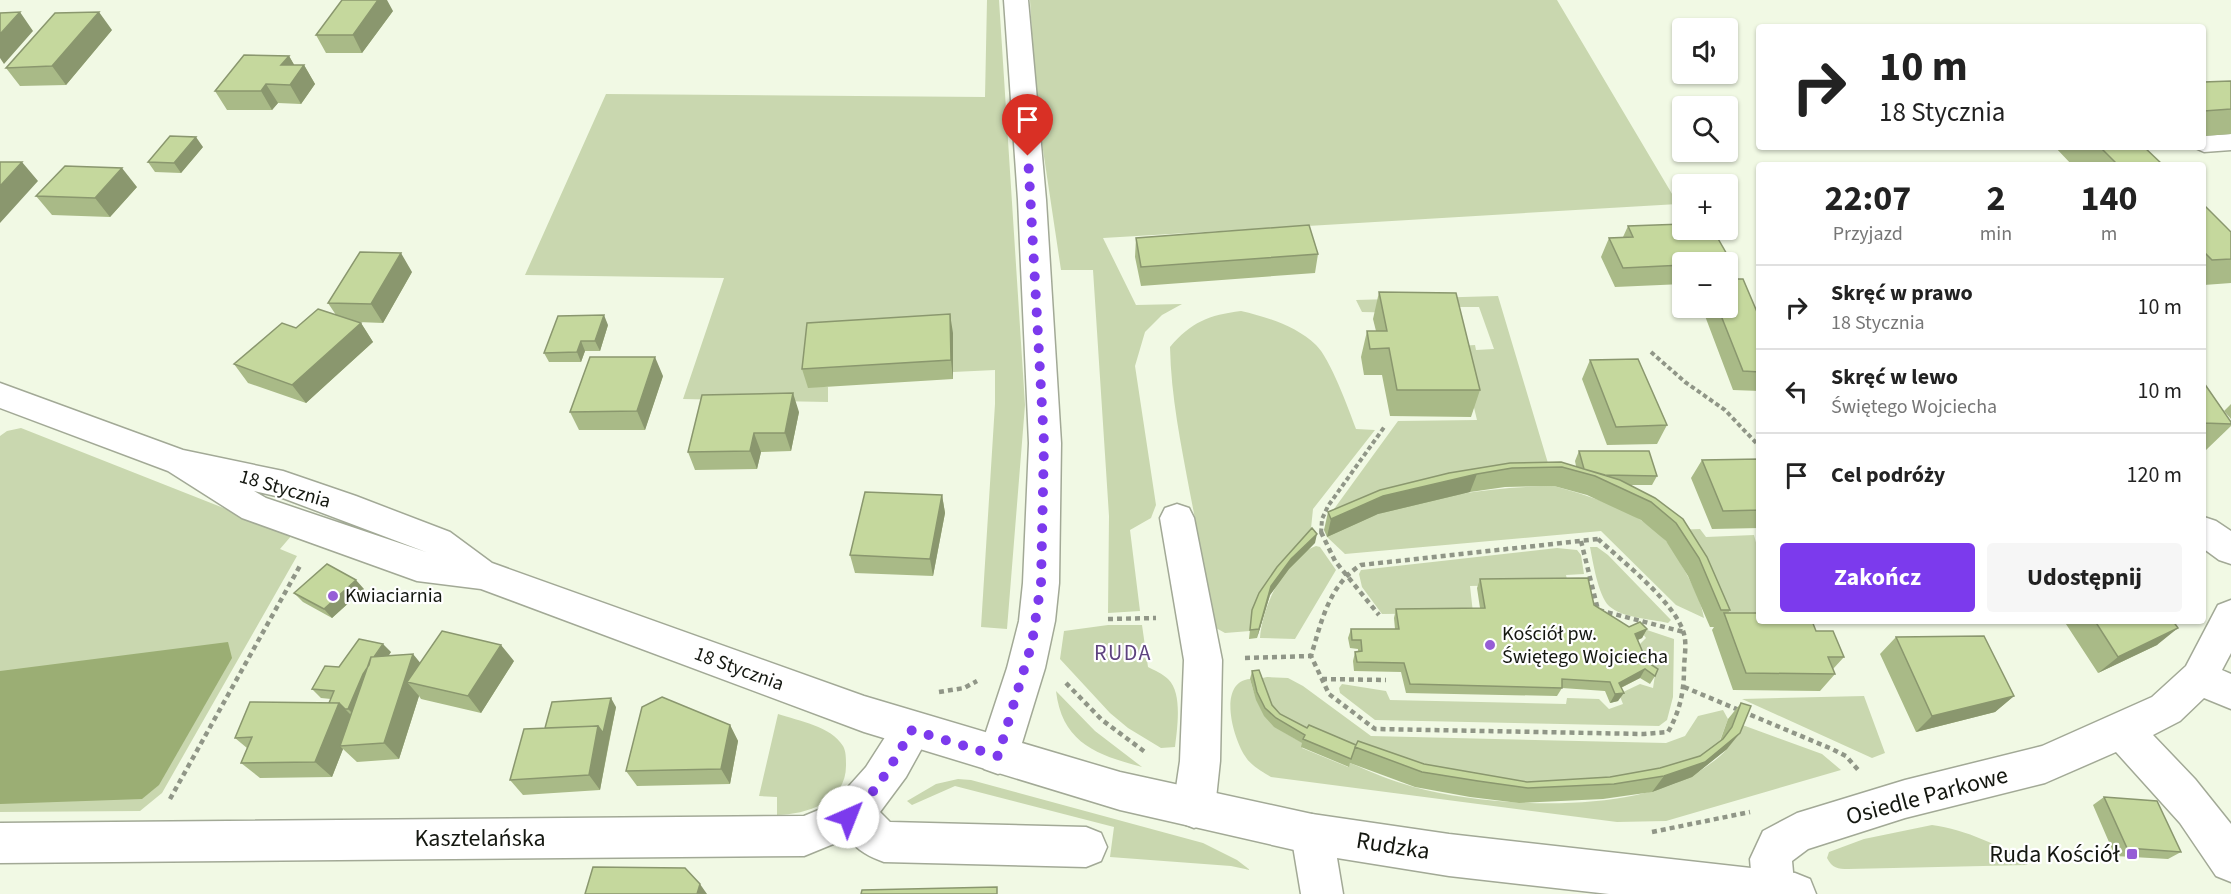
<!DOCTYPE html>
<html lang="pl">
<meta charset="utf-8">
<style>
:root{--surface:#fff;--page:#f6f6f6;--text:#222;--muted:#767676;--line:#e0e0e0;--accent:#7c3aed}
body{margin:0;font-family:"Source Sans 3",sans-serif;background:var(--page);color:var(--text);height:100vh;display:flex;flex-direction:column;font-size:22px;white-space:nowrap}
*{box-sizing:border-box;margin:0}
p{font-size:20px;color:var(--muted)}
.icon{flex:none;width:33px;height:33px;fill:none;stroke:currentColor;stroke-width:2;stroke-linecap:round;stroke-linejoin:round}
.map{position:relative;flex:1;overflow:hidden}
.side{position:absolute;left:1756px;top:162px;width:450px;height:462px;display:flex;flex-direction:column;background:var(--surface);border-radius:6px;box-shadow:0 2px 4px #0004}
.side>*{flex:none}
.top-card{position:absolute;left:1756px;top:24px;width:450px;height:126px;border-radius:6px;box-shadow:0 2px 4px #0004;background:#fff;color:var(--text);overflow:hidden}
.fabs{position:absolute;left:1672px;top:18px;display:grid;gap:12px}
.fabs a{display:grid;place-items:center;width:66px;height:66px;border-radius:6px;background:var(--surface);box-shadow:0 2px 4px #0004;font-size:30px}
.pin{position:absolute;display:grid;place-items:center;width:51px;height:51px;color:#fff;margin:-62px -26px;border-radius:50% 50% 50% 0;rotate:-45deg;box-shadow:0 0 6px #0007}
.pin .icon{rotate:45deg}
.me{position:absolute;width:66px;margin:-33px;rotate:44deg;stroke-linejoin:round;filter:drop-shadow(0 0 4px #0008)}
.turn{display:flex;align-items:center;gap:21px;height:126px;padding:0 24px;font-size:27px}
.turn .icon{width:78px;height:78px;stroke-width:2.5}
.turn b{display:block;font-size:42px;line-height:51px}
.eta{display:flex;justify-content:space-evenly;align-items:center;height:102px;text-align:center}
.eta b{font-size:36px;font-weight:700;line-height:42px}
.primary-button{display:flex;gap:12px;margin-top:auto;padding:12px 24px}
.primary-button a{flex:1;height:69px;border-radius:6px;background:var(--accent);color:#fff;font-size:24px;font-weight:700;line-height:69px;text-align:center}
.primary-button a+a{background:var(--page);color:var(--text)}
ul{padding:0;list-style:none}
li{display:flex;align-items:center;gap:18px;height:84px;padding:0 24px;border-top:2px solid var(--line)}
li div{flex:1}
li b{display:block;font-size:22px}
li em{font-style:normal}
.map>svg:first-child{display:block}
.green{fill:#c9d7af}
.water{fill:#9bae74}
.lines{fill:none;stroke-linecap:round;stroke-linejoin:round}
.minor-casing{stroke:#a2a996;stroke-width:3}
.major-casing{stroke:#a2a996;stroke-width:3}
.path-far1{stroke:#909687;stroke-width:4;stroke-dasharray:4.5 3;stroke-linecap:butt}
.path{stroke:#909687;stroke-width:4.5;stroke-dasharray:5 4;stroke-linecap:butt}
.minor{fill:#fff;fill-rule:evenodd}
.major{fill:#fff;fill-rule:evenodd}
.wall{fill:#a9ba87}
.shaded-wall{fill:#8a976e}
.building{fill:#c5d89d;stroke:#8a976e;stroke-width:1.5}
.route{stroke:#7c3aed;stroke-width:10;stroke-dasharray:0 18}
.poi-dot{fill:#965ed6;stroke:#fff;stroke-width:2}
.labels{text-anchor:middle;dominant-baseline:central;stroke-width:4.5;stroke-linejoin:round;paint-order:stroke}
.street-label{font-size:20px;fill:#141710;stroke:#fff}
.poi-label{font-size:20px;fill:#141710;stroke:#fff;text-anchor:start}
.quarter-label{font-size:22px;letter-spacing:1.5px;fill:#5d427f;stroke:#fff}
.near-street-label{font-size:24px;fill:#141710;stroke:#fff}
.near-poi-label{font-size:24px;fill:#141710;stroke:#fff;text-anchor:end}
</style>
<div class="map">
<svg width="2231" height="894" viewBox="0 0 2231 894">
<rect width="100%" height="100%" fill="#f1f9e4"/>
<path class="green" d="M987,0H999L1025,405L1007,629L981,627L995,404V370L953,372L808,387H828V402L683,399L724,278L525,275L606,94L985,97Z
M1030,0H1557L1678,204L1103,238L1136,305L1182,304L1162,315L1145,332L1135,366L1156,505L1151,518L1130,530L1140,611L1108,613L1109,516L1093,270H1061L1036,103Z
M1498,296L1553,480L1443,491L1324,530L1334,509L1398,421L1477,420L1459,346L1475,345L1476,350L1494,349L1479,307H1456L1457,314L1362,312L1356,300Z
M1241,311C1267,317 1296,326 1316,345C1330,358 1349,410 1356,429L1375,430L1313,509L1310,538L1251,619L1250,631L1225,633L1216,628C1206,583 1199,538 1190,493C1181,444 1171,397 1170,347C1191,322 1209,315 1241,311Z
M21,428L292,535L280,549L297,556L162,793L140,811L0,812V436L7,431Z
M1554,486C1593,497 1637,510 1665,540C1674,549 1679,561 1685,571C1693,586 1701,601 1704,618L1676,605L1601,531L1345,554L1327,537C1391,500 1482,487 1554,486Z
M1700,529L1706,537L1754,535L1759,554V620H1725L1675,530Z
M1316,546L1320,547L1336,570L1295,639L1260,638C1262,607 1285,557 1316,546Z
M1590,547H1597L1608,555L1671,620L1668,623C1651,619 1622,618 1609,606C1598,595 1593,562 1590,547Z
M1557,548L1577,550L1581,555L1584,574L1566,575L1568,584L1470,586L1473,613L1382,614L1362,587L1359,574L1361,570Z
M1108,625H1142L1148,667C1154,670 1163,674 1168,679C1183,693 1177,729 1175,747L1161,748L1128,728L1110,713L1060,659L1064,631Z
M1638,627L1674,639L1673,697L1667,720L1659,726L1375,720L1340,693L1339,688L1342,684L1386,691L1390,700L1566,704L1567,698L1599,699L1609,709L1623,704L1619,694L1640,684L1653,688L1655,675L1645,669L1638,646L1646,638Z
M1267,677L1288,678L1303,686L1371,736L1666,743L1685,736L1698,716L1723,710L1728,719L1719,743L1687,771L1518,797L1278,723L1258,679Z
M1250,679C1260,716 1270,726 1303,743L1302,748L1348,767L1350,763C1371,772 1392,781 1414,787C1492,808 1639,816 1707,766C1714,761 1723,755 1727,748C1732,741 1734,731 1737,723L1822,754L1841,770L1666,821L1617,822L1271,777C1263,772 1250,765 1245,756C1233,738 1217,682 1250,679Z
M1056,691L1095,731L1142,767C1097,755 1062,743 1056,691Z
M1864,696L1885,753L1872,758L1742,699Z
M778,714C799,721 831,726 843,746C846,751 846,759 846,764C847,802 807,814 777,815V797L759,796Z
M958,779L971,780L1203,843L1237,860L1250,870L1231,866L1110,857L1114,827L955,786L912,805L907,801L936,784Z
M1932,825C1966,830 2001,845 2028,865L1848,869C1838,869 1832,868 1827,858L1829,852L1864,839Z"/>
<path class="water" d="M228,642L232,658L159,785L142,799L0,804V671Z"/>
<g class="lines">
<defs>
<path id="minor" d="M1004,0H1028L1046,200L1061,443L1059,583L1055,621L1045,668L1018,756L1012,769L998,774L984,769L978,756L1007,668L1019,621L1023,583L1029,443L1018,200Z
M2231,134V150L2204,152L2193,147H2204V136Z
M1177,504L1189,508L1194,518L1222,660L1220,761L1215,808L1209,822L1194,828L1179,822L1173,808L1180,761L1184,660L1160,518L1165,508Z
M2204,517L2216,521L2231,531V564L2219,560L2204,549Z
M2231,600V653L2222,670L2231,674V709L2204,698L2180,721L2153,735L2195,779L2231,824V882L2216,876L2180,823L2116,752L2045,783L1905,818L1808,849L1792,861L1795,894H1753L1750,859L1763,831L1797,813L1905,780L2042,746L2152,697L2186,666L2218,605Z
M912,712L926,717L932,730L906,777L880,812L890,822L1086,827L1101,833L1107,847L1101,861L1086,867L884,862C870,857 858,851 848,838L804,856L0,863V823L804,816L826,807L841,795L866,767L898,717Z
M1312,814L1327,820L1333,834L1343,894H1301L1291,834L1297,820Z"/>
<path id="major" d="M0,383L183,450L283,471L356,496L450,532L492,563L864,696L1120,772L1312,814L1449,834L1795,873L1810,879L1816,894H1609L1449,876L1312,854L1120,810L864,732L481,589L417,581L242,518L168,471L0,408ZM254,491L280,497L426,552L266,498Z"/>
</defs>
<use href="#minor" class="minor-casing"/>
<use href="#major" class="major-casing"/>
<path class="path-far1" d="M1651,352L1685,382L1725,410L1760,447
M1321,533L1322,519L1328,506L1385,426"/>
<path class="path" d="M1321,532L1335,561L1379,615
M1598,539C1622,561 1676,603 1684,634C1687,645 1684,659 1684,670C1684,693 1679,713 1668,732L1644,734L1375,729L1329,694L1311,656C1321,623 1329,584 1361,565Z
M1581,541L1598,610L1684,632
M1108,619L1156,618
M1245,658L1311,656
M1322,679L1386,680
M1066,683L1102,720L1145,752
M1684,687L1832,749L1846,756L1860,772
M939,692L964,688L977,681
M170,799L301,564
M1652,832L1750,812"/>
<use href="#minor" class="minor"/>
<use href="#major" class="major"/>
</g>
<path class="wall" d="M393,11L362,53H326L316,35Z
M112,30L66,85L20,86L6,68Z
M289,56L294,65H304L315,84L301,104L278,103L272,110H227L215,91Z
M2231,81V134L2204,136V82Z
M203,147L181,173L155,172L148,162Z
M2055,147H2144L2163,165H2072Z
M137,187L110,217L52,215L36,196Z
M2204,205L2231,232V283L2204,285Z
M1628,226L1732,263L1728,271V262H1683V284L1615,287L1601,257L1609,238L1623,237Z
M1136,238L1318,254L1315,273L1141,286L1135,257Z
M412,272L383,323L358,322L361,323L373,342L306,403L248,383L234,364L296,328L336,315L328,303Z
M1379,292L1480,390L1471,417L1390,416L1382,375H1364L1361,357L1367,331H1376L1373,319Z
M1702,308H1728L1760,319V391L1733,390Z
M608,325L600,351H585L581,362H549L544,353Z
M953,333V379L808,388L802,369Z
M1590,360L1667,425L1657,444L1607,445L1582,379Z
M663,376L645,430H579L570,412Z
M2204,383L2231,422V426L2206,450H2204Z
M2231,404V419L2224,411Z
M799,412L791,451L761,452L757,469L695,470L688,452Z
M1579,451L1657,476L1652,485H1631L1683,519L1730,610L1728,613L1816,631L1844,657L1833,669L1835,674L1820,691L1733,690L1712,630L1714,627H1710L1688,576L1666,541L1641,520L1587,495L1554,486L1505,487L1470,492L1378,514L1327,537L1324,530L1328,512L1510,463L1576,466L1575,461Z
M1760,459V528L1712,529L1691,478L1702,460Z
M942,495L945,513L933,576L855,573L850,555Z
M1315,543L1289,569L1270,595L1257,638L1249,639L1252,610L1259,593Z
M1480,579L1594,605L1629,627L1647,629L1642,638L1638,640L1647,662L1655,676L1650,684L1640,678L1621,688L1618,701L1610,703L1605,691L1562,688L1557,696L1406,693L1401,672L1354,671L1353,661L1355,652H1358V649L1350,648L1348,638L1351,629H1395L1394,618L1396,609L1480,608L1477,588Z
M364,589L332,618L303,602L294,593Z
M2064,621H2173L2157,645L2098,673Z
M1896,637L2014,696L1995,712L1916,732L1880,654Z
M391,652L388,656L420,663L514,661L481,713L421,699L419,696L399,759L357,762L343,749L332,777L260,778L241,763L247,748L235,738L329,703L331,699L321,698L312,689L339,667Z
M1252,671L1272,705L1280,714L1307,728L1356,745L1424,764L1527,782L1610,777L1660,768L1700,756L1720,741L1728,719L1741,703L1727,749L1692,777L1652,792L1603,799L1519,803L1470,797L1415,787L1350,763L1349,767L1301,747L1302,743L1274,727L1264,716L1256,700L1250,679Z
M616,707L600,790L523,795L510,780L545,728Z
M730,725L738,741L730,784L637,786L626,771Z
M2104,797L2181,852L2168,859L2115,856L2093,805Z"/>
<path class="shaded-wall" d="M378,0H387L393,11L362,53L353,35Z
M20,12L33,31L4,64L0,58V34Z
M99,12L112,30L66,85L52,66Z
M289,56L299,73L304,65L315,84L301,104L290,85L281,65Z
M266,84L278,103L272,110L261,91Z
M196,137L203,147L181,173L174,163Z
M22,162L38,181L0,223V186Z
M122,168L137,187L110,217L95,198Z
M401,253L412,272L383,323L371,304Z
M950,314L953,333V379L951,360Z
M604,315L608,325L600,351L595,341Z
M361,323L373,342L306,403L292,385Z
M581,341L585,351L581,362L577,352Z
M655,357L663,376L645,430L637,411Z
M793,393L799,412L791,451L785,433Z
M754,433L761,452L757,469L750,451Z
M1477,474L1470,492L1378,514L1327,537L1331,519L1383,496Z
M942,495L945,513L933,576L930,559Z
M1317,534L1315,543L1289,569L1270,595L1257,638L1259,629L1271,586L1291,559Z
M356,580L364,589L332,618L324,609Z
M2178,628L2157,645L2098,673L2118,657Z
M1647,629L1642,638L1630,643L1635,634Z
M383,644L391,652L371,682L356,717L348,709L363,674Z
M501,645L514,661L481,713L468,696Z
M413,654L427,671L407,682L419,696L399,759L384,743Z
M1645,669L1640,678L1614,691L1619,683Z
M1624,693L1618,701L1610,703L1615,694Z
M2014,696L1995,712L1916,732L1932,716Z
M611,698L616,707L609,741L603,733Z
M339,703L355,719L340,746L343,749L332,777L315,762Z
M730,725L738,741L730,784L721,769Z
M598,726L609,741L600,790L589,775Z
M1740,733L1727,749L1692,777L1652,792L1664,776Z
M700,884L707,894H697Z"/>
<path class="building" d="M342,0H378L353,35H316Z
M20,12L0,34V13Z
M99,12L52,66L6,68L55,13Z
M244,55L289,56L281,65H304L290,85L266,84L261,91H215Z
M2231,81V109L2204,111V82Z
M170,136L196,137L174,163L148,162Z
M2100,147H2144L2163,165H2118Z
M0,162H22L0,186Z
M65,166L122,168L95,198L36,196Z
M2204,205L2231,232V259L2212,260L2204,252Z
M1683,224V230H1713L1732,263L1683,262V265L1623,268L1609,238L1633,237L1628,226Z
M1309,225L1318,254L1141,267L1136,238Z
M360,252L401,253L371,304L328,303Z
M1728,279H1743L1760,319V372L1743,371L1718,308H1728Z
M1379,292L1456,293L1480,390H1397L1389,348L1370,349L1367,331H1387Z
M318,309L361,323L292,385L234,364L282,323L296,328Z
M950,314L951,360L802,369L807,323Z
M604,315L595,341H581L577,352L544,353L558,316Z
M590,357H655L637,411L570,412Z
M1638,359L1667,425L1616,427L1590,360Z
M2204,383L2231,422V424L2204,423Z
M793,393L785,433H754L750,451L688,452L702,395Z
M1579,451H1649L1657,476L1605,475L1584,469Z
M1760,459V510L1723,511L1702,460Z
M1561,462L1620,480L1655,498L1683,519L1707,557L1730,610H1721L1699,558L1676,523L1651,502L1595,476L1562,467L1512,468L1477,474L1383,496L1331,519L1328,512L1380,490L1449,473L1510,463Z
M865,492L942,495L930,559L850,555Z
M1312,528L1317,534L1291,559L1271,586L1259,629L1250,630L1252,610L1259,593L1277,567Z
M327,564L356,580L324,609L294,593Z
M1588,578L1594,605L1629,627L1640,622L1647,629L1635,634L1647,662L1658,669L1655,676L1645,669L1619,683L1624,693L1615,694L1610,682L1562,679V688L1410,684L1404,663L1357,662L1355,652L1362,651L1361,640H1352L1351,629H1399L1396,609L1485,608L1480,579Z
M1724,613H1760V621H1812L1816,631H1833L1844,657H1828L1835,674L1746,673Z
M2095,621H2173L2178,628L2118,657Z
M442,631L501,645L468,696L407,682Z
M1984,636L2014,696L1932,716L1896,637Z
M359,639L383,644L374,657H371L369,665L363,674L348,709H345L339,703H329L334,691L312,689L325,666L339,667Z
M413,654L384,743L340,746L371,657Z
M1259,670L1272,705L1280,714L1307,728L1309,725L1356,745L1351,759L1303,739L1305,735L1276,718L1265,708L1257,692L1252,671Z
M662,697L730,725L721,769L626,771L642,707Z
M611,698L603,733L598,726L545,728L552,702Z
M250,702L339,703L315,762L241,763L252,737L235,738Z
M1741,703L1751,706L1740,733L1705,762L1664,776L1614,784L1528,788L1478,781L1422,772L1355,747L1358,741L1424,764L1527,782L1610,777L1660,768L1700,756L1723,739L1732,727Z
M598,726L589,775L510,780L524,729Z
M2104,797L2157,801L2181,852L2127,848Z
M593,867L685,868L700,884L697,894H585Z
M997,887V894H861L862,890Z"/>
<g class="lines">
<path class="route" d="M848,817C876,795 894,760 912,730L998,756L1032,643L1041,583L1044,443L1028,156"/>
</g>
<g class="poi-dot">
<circle cx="333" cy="596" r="6"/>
<circle cx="1490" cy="645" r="6"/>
<rect x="2126" y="848" width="12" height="12" rx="3"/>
</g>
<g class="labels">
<g class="street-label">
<text transform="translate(285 489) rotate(16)">18 Stycznia</text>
<text transform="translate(739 669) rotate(20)">18 Stycznia</text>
</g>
<g class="poi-label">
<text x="345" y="596">Kwiaciarnia</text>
<text x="1502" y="634">Kościół pw.<tspan x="1502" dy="23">Świętego Wojciecha</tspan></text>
</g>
<g class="quarter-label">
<text x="1123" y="653">RUDA</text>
</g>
<g class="near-street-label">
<text transform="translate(1927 796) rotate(-15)">Osiedle Parkowe</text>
<text x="480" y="838">Kasztelańska</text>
<text transform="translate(1393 846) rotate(9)">Rudzka</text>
</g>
<g class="near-poi-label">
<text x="2120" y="854">Ruda Kościół</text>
</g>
</g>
</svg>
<div class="fabs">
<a><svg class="icon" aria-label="sound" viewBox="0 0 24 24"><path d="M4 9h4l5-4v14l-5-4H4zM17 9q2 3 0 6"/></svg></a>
<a><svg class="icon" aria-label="search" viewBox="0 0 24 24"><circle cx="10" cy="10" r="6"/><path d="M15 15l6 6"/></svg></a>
<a>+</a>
<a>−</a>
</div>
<div class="pin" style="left:1028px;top:156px;background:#d93025"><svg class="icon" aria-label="arrive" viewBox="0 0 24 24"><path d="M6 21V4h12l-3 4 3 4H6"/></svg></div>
<svg class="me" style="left:848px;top:817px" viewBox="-20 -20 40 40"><circle r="19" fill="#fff"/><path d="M0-13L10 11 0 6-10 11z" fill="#7c3aed"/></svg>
<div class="top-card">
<div class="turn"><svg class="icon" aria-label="right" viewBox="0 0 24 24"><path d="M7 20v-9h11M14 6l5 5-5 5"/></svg><div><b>10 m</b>18 Stycznia</div></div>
</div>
<section class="side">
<div class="eta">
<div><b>22:07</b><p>Przyjazd</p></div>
<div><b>2</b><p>min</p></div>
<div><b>140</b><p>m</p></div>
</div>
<ul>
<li><svg class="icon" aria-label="right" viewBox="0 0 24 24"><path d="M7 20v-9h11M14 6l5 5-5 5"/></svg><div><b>Skręć w prawo</b><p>18 Stycznia</p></div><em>10 m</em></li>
<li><svg class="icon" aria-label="left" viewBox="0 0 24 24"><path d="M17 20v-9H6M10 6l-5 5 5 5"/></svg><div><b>Skręć w lewo</b><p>Świętego Wojciecha</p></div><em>10 m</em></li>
<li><svg class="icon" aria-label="arrive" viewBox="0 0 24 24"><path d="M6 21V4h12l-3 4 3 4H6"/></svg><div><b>Cel podróży</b></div><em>120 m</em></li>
</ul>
<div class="primary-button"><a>Zakończ</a><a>Udostępnij</a></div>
</section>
</div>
